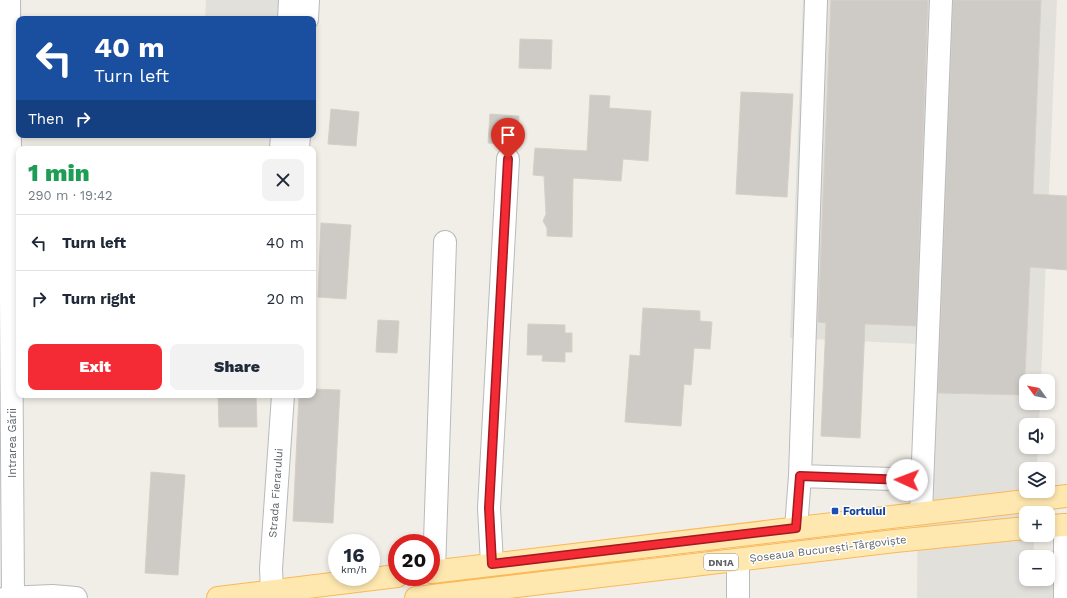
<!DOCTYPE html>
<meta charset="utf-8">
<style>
:root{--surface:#fff;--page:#f2f2f3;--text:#1f2937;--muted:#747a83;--line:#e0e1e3;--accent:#f42a34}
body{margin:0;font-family:"Work Sans",sans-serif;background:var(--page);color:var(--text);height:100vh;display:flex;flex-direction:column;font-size:15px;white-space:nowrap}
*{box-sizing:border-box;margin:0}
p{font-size:13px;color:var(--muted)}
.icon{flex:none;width:22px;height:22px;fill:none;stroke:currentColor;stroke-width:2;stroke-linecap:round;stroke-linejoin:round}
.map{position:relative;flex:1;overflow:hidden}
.panel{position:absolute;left:16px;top:146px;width:300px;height:252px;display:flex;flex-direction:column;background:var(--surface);border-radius:8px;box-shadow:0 2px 6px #0003}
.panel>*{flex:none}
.top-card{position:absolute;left:16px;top:16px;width:300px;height:122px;border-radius:8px;box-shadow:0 2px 6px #0003;background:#1a4fa0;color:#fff;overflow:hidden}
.needle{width:26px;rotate:303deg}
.controls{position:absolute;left:1019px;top:374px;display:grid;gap:8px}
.controls a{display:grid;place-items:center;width:36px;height:36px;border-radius:8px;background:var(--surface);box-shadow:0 2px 6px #0003;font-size:20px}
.speed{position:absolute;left:328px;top:534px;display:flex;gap:8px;font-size:20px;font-weight:700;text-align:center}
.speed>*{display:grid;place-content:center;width:52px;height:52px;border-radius:50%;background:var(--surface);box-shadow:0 2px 6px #0003;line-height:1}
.speed small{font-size:10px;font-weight:400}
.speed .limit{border:6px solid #d22;background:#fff;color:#111}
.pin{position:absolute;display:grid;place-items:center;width:34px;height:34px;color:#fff;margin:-41px -17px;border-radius:50% 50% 50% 0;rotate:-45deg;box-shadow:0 0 4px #0007}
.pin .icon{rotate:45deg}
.me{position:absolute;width:44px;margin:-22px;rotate:272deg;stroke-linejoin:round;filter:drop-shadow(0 0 3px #0008)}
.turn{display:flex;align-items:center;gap:14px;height:84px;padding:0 12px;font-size:18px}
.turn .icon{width:52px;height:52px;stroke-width:2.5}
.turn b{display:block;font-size:28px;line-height:34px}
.then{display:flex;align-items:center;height:38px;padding:0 12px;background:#0003;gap:8px;font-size:15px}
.round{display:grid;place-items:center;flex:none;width:42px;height:42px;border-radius:8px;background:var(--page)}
.head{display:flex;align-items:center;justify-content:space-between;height:68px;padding:0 12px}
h1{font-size:24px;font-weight:800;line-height:30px;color:#1e9e55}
.cta{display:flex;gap:8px;margin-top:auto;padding:8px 12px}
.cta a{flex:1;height:46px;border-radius:8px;background:var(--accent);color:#fff;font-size:16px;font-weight:800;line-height:46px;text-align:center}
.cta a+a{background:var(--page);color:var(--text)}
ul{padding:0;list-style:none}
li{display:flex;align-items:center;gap:12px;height:56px;padding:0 12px;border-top:1px solid var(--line)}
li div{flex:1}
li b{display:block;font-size:15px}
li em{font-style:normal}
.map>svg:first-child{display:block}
.industrial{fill:#e2e0db;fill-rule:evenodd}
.building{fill:#cecbc6;stroke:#d7cfc5}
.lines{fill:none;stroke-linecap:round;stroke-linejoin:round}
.minor-casing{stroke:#b7babe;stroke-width:24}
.major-casing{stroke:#fab857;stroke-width:24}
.minor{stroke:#fff;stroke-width:22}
.major{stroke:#ffe8af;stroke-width:22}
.route-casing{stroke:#9f1b22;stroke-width:10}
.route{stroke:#f42a34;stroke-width:7}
.transit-dot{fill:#1a4fb4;stroke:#fff;stroke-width:1.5}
.labels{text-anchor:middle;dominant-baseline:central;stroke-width:3;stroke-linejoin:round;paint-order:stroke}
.shield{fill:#fff;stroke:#8e9295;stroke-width:1}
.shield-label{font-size:10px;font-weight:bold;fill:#5e6468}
.street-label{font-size:11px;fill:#5e6468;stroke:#fff}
.transit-label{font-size:11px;font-weight:bold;fill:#164399;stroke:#fff;text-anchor:start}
</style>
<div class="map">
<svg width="1067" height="598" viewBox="0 0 1067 598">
<rect width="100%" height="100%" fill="#f1eee7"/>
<path class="industrial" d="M206,0H299L298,19H205Z
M803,0H1057L1041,381H1026V403H1040L1039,425H1026V447H1038L1037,469H1026V491H1036L1035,513H1026V535H1034V553L1067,549V598H917L919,344L790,338ZM1026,557H1048V579H1026Z"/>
<path class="building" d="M831,0H928L916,326L865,324L860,438L821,436L826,323L818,322Z
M953,0H1041L1033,194L1067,196V270L1030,267L1024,395L938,393Z
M520,39L552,40L551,69L519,68Z
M741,92L793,94L787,197L736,194Z
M590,95L610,96L609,108L651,111L648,161L623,159L621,181L573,178L572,237L547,236V228L543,221L546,214L544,176L533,175L535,148L587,151Z
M331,109L359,112L356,146L328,144Z
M490,114L519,116L517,145L488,143Z
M321,223L351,225L346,299L318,297Z
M643,308L700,311V321L712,322L710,349L694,348L691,385L684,384L681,426L625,422L630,355L640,356Z
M378,320L399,321L397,353L376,352Z
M528,324L565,325V333H572V352H565V362L542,361L543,355H527Z
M313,389L340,390L333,523L293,521L299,395H313Z
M218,395H256L257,427H219Z
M151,472L185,475L178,575L145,573Z"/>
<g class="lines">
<defs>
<path id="minor" d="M9,0L13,597
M289,19L290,0
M307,19L308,0
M281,149L282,135
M298,149L299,135
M800,476L922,480
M921,513L941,0
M796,528L800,476L816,0
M738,560V598
M492,564L489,508L508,159
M434,571L445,242
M272,590L271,569L283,395
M6,598L52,596L76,598
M1065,598V525"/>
<path id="major" d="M1048,526L1067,525
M431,572L1067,496
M218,598L397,576
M416,598L895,541L1026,528"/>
</defs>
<use href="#minor" class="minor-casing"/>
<use href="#major" class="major-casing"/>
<use href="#minor" class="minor"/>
<use href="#major" class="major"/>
</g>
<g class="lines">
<defs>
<path id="route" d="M508,159L489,508L492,564L796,528L800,476L907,480"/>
</defs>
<use href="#route" class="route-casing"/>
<use href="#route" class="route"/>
</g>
<rect class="transit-dot" x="831" y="507" width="8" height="8" rx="2"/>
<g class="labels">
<rect class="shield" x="704" y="554" width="34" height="16" rx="3"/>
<g class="shield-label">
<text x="721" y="562">DN1A</text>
</g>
<g class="street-label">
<text transform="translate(12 443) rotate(-90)">Intrarea Gării</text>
<text transform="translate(276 493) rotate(-86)">Strada Fierarului</text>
<text transform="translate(828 549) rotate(-7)">Șoseaua București-Târgoviște</text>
</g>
<g class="transit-label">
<text x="843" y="511">Fortului</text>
</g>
</g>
</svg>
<div class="controls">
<a><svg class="needle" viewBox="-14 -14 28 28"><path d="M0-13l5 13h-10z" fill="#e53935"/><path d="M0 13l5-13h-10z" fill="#747a83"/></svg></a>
<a><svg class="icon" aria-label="sound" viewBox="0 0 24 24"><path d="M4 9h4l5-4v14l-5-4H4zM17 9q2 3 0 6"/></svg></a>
<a><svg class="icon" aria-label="layers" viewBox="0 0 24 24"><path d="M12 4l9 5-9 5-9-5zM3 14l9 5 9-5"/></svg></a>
<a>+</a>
<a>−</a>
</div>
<div class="speed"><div>16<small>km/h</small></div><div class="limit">20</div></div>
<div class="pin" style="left:508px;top:159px;background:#d93025"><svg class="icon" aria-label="arrive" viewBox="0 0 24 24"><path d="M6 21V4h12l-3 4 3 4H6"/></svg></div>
<svg class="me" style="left:907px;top:480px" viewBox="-20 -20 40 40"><circle r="19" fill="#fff"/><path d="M0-13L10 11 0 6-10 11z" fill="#f42a34"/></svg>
<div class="top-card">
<div class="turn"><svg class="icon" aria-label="left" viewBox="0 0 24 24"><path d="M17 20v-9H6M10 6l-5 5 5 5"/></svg><div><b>40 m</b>Turn left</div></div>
<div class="then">Then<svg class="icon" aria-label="right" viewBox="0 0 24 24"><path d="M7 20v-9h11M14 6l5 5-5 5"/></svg></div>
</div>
<section class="panel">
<div class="head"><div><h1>1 min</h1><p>290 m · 19:42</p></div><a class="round"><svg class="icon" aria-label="close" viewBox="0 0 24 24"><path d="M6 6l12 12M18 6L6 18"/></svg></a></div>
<ul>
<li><svg class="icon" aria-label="left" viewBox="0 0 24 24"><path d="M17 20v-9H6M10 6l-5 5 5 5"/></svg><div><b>Turn left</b></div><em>40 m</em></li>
<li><svg class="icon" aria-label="right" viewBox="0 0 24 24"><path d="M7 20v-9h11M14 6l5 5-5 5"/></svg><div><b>Turn right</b></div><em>20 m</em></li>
</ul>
<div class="cta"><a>Exit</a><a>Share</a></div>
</section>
</div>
